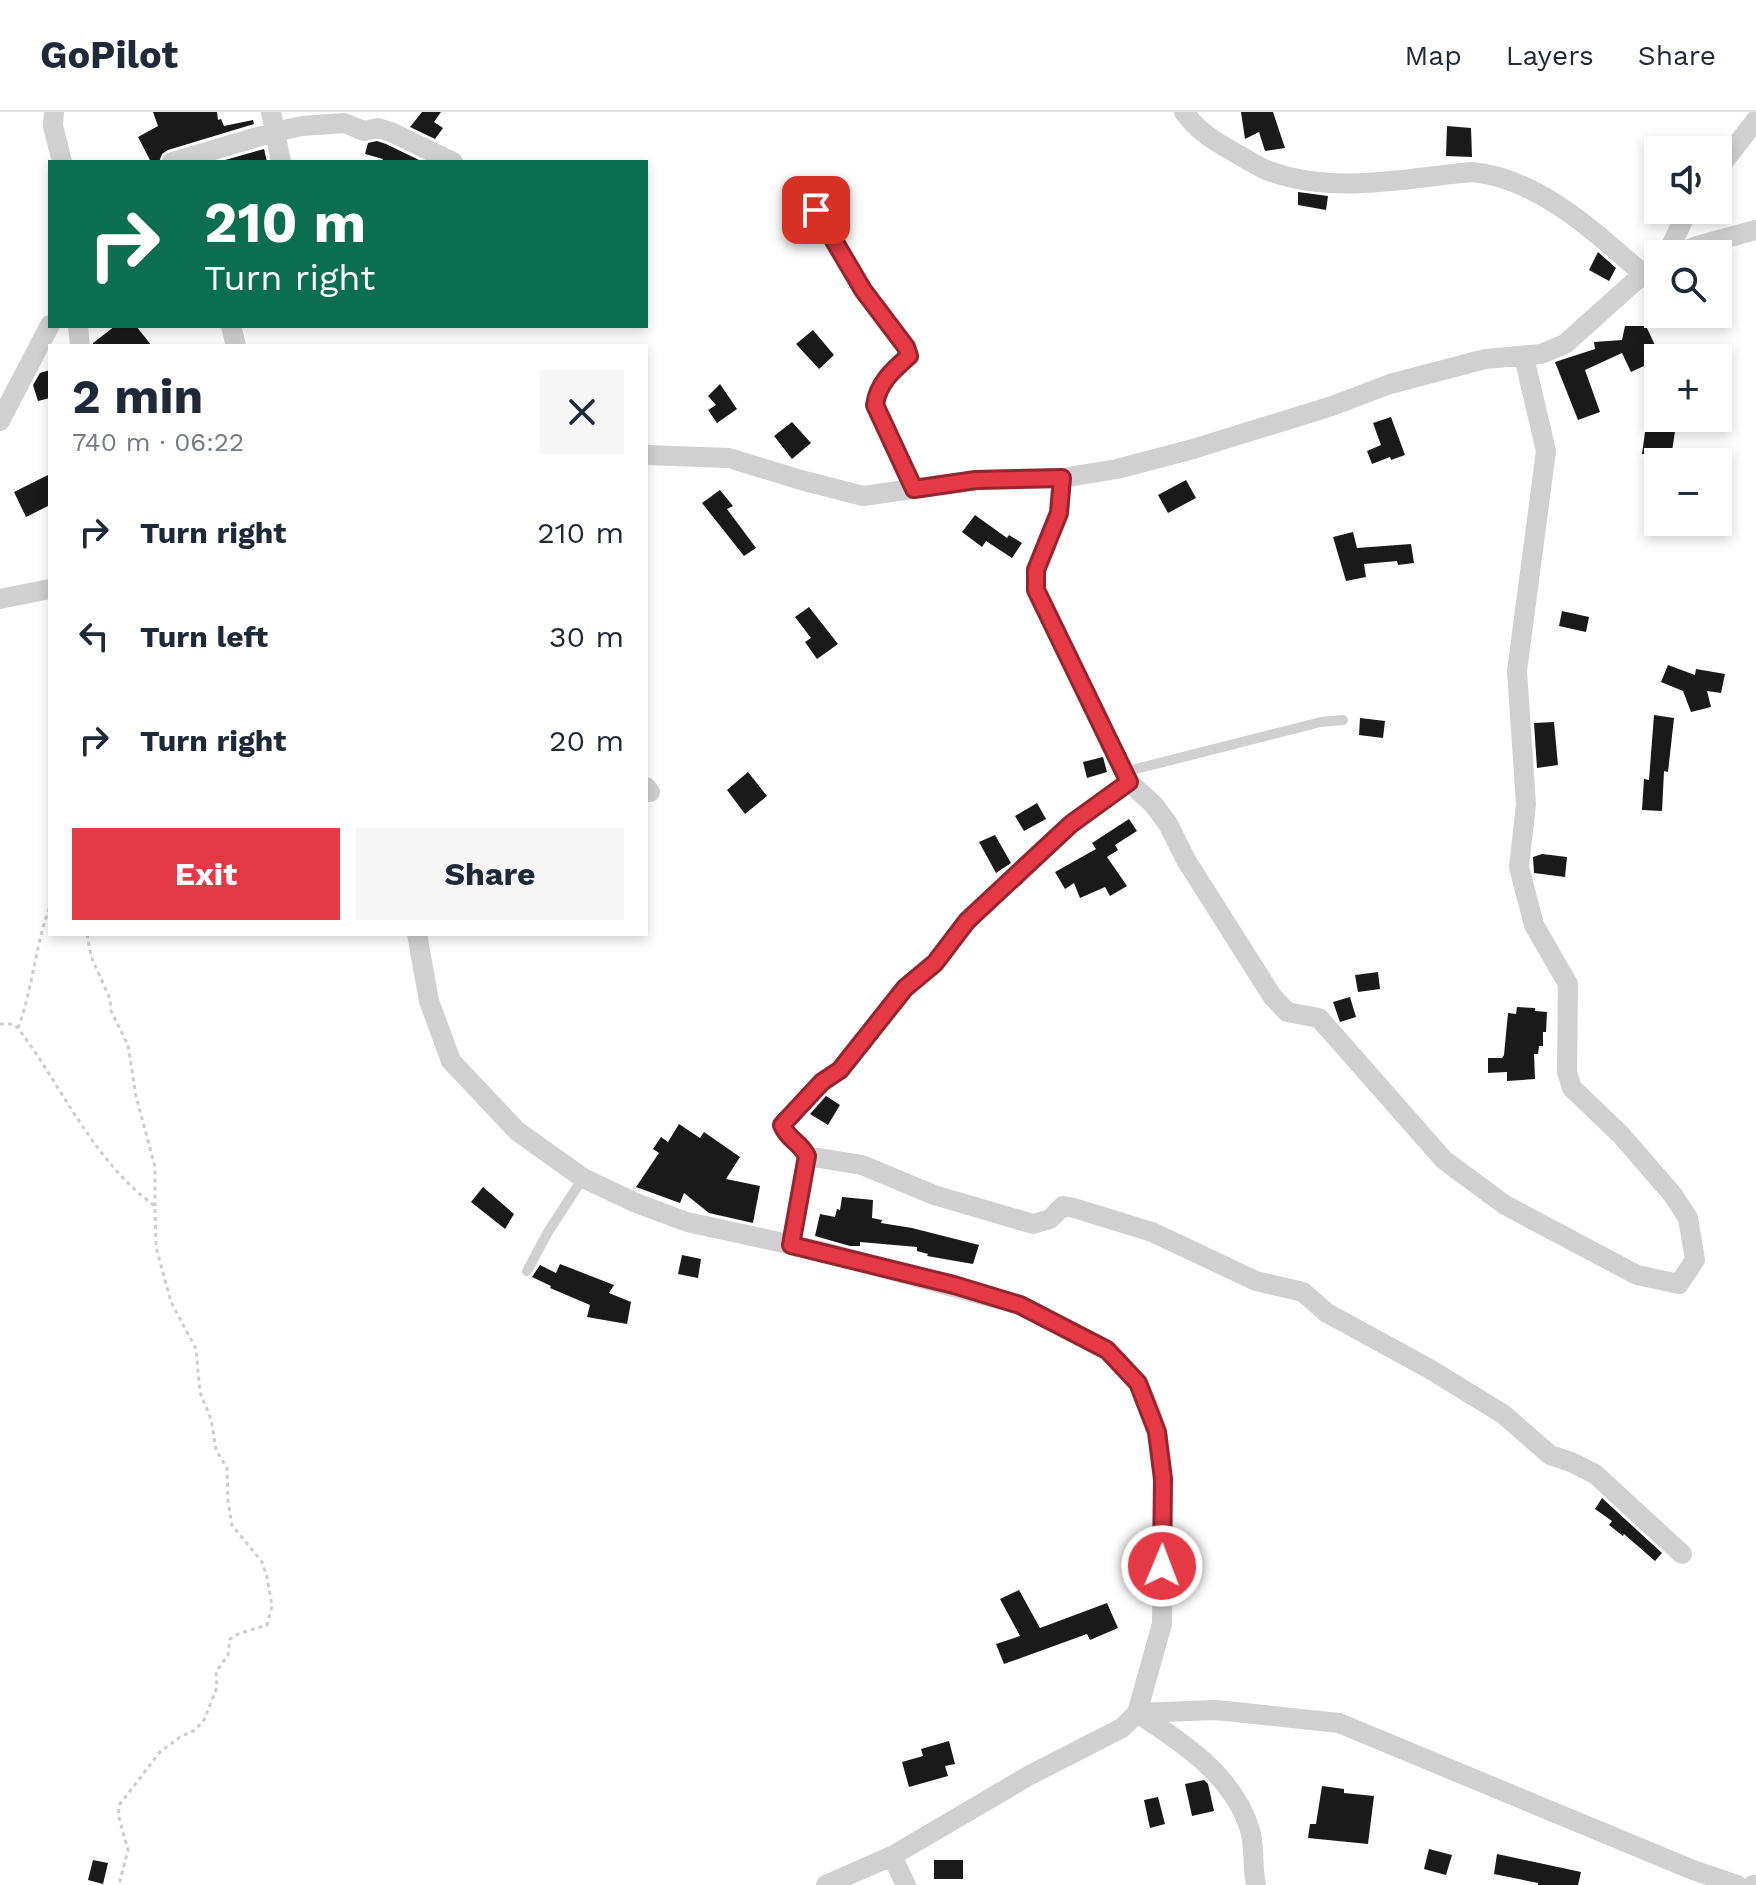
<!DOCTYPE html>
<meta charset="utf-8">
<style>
:root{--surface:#fff;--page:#f6f6f7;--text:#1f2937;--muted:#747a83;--line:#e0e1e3;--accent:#e63946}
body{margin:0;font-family:"Work Sans",sans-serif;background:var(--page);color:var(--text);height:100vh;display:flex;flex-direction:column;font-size:30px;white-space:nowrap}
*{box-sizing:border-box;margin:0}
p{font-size:26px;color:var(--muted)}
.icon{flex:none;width:44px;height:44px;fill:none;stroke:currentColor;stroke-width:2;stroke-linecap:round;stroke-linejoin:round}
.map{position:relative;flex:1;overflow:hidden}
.panel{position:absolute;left:48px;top:232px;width:600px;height:592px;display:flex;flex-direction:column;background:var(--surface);border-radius:0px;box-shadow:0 4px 12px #0003}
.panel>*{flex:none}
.guide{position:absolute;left:48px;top:48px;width:600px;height:168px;border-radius:0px;box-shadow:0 4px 12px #0003;background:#0b6e4f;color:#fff;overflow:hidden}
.buttons{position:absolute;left:1644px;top:24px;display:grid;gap:16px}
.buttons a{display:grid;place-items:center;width:88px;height:88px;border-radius:0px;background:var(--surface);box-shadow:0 4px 12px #0003;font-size:40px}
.pin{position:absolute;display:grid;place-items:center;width:68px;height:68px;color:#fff;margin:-34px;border-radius:16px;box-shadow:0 4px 12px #0006}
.me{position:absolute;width:88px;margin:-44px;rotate:1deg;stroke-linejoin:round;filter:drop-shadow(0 0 6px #0008)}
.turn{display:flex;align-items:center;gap:28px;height:168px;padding:0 24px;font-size:36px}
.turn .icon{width:104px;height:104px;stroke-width:2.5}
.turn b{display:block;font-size:56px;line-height:68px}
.round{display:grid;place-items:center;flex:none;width:84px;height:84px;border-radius:0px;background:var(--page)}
.overview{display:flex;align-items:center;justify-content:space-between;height:136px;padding:0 24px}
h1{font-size:48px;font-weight:700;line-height:60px}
.cta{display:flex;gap:16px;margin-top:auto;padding:16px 24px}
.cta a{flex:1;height:92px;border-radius:0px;background:var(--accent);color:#fff;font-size:32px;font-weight:700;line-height:92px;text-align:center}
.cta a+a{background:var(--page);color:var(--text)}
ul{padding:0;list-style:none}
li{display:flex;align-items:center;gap:24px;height:104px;padding:0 24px}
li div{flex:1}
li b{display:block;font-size:30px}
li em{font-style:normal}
header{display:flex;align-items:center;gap:48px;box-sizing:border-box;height:112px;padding:0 40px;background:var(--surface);border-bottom:2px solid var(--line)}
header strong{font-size:38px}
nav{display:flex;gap:44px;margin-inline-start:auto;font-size:28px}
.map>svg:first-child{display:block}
.building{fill:#1a1a1a}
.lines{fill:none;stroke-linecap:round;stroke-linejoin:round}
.path{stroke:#cdcdcd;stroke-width:3;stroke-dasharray:4 4;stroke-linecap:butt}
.service{stroke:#d0d0d0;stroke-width:10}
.minor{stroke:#d0d0d0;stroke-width:20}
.route-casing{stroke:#96252e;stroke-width:20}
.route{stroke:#e63946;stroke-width:14}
</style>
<header>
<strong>GoPilot</strong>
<nav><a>Map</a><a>Layers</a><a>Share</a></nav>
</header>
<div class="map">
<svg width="1756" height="1773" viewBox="0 0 1756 1773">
<rect width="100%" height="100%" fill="#fff"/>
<path class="building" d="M153,0H217L218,8L221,7L224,14L253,8L254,12L168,38L162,42L159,50H151L138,25L158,14Z
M422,0H441L434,10L443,16L435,27L410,15Z
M1241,0H1273L1285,36L1265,39L1259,20L1245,27Z
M1447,14L1471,16L1472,45L1446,44Z
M377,29L386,32L419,48L381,50L383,47L365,42L368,31Z
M264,37L267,50H218Z
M1298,80L1328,84L1326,98L1298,93Z
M1598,140L1616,156L1609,169L1589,158Z
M115,214H136L152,234H93V231Z
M1625,214H1646L1661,246L1631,260L1622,241L1585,258L1600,300L1578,308L1555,250L1595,237L1594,230L1622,228Z
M813,218L834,243L819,257L796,232Z
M50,258V286L38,289L33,273L40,261Z
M720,272L737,297L717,311L708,298L716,293L708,284Z
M1391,305L1405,343L1391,348L1390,345L1372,352L1367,339L1381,333L1373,311Z
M1647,306H1677L1671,346L1642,342Z
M792,310L811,331L792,347L774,324Z
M50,362V393L26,405L14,380Z
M1186,368L1196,386L1168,401L1158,383Z
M720,378L733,394L727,397L756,436L744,444L702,391Z
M975,403L1007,426L1009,423L1022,431L1012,446L986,429L982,435L962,420Z
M1353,420L1357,436L1411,432L1414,451L1398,453L1397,449L1364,452L1366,465L1346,469L1333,425Z
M809,495L838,532L817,547L805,530L811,526L795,505Z
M1562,499L1589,505L1586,520L1559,514Z
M1668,553L1695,563L1696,557L1725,562L1721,581L1707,579L1711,595L1691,600L1683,579L1661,570Z
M1654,603L1674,606L1668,660L1664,659L1662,699L1642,698L1644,667L1649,668Z
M1360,606L1385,609L1383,626L1359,623Z
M1554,610L1558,653L1537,656L1534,611Z
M1103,645L1107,660L1087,666L1083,650Z
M748,660L767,684L745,702L727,678Z
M1037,691L1046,707L1024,719L1015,704Z
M1129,707L1137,719L1115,733L1118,738L1107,745L1127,774L1110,784L1105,775L1080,786L1074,771L1065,777L1055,760L1096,737L1092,731Z
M995,723L1011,751L996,761L979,730Z
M1542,742L1567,745L1565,765L1534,761L1533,745Z
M1378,860L1380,877L1358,880L1355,863Z
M1350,885L1356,905L1340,910L1333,890Z
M1517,895L1535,896V899L1547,900L1546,920H1543V934H1539L1538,942H1534L1535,967L1507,969V960L1488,961V946H1502L1504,943L1508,901L1516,902Z
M826,984L840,993L828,1013L810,1002Z
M679,1012L700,1026L704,1020L740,1045L726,1067L760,1074L753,1111L709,1101L684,1081L680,1091L636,1075L659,1041L653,1037L661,1025L668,1030Z
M483,1075L514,1102L505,1117L471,1090Z
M842,1085L873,1088L872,1106L882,1108L881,1111L912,1116L979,1133L973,1152L927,1144L928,1142L917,1139V1135L860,1130V1134H850L815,1124L820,1102L835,1105L837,1097L840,1098Z
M682,1143L701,1147L698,1166L678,1162Z
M560,1152L614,1173L609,1181L631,1190L627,1212L587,1205L590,1193L550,1176L551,1174L532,1165L540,1153L556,1161Z
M1602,1386L1662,1441L1655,1449L1624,1422L1623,1424L1609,1413L1612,1409L1595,1397Z
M1019,1478L1040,1516L1107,1491L1118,1516L1090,1528L1087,1522L1004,1552L996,1532L1020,1524L1000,1487Z
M949,1629L955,1652L945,1654L948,1664L909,1675L902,1650L923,1644L921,1637Z
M1204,1668L1208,1672L1214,1699L1192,1704L1185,1672Z
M1322,1674L1344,1677V1681L1374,1684L1368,1732L1308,1726L1310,1712H1316Z
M1158,1685L1165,1712L1150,1716L1144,1688Z
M1429,1737L1452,1743L1446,1763L1424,1757Z
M1497,1742L1581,1760L1578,1773H1538V1771L1494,1762Z
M93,1748L108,1751L103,1772L88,1768Z
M934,1748H963V1767H934Z"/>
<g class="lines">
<path class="path" d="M87,822L91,844L110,887L111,899L128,933L136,984L155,1055V1094
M0,912H12L18,916C63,976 93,1049 155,1094L156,1135L171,1190L196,1237L200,1280L211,1307L216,1338L227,1356L228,1389L232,1413L262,1450L267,1465L272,1494L267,1513L238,1522L230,1527L228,1543L216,1560L217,1575L204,1608L195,1618L180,1625L160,1640L120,1692L118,1702L128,1738L119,1773
M18,916C33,876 35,834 50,794"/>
<path class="service" d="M811,76C826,136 871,185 906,235L909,244C896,255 876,271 875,289C875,296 908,364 914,377
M1124,660L1321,610L1343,608
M527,1159L548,1120L583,1066"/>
<path class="minor" d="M54,0L53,14L62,50
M271,0L281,50
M1184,0C1198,20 1216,30 1237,42C1247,47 1258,55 1269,59C1335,83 1405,66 1472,60C1538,66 1595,120 1643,162
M172,50L275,20L302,14L344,11L364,19L378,16L391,20L453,50
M1718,57L1756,8
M1667,142L1688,98
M1677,142L1697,134L1756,118
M78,214L80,234
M231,214L236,234
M0,309L50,213
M646,343L729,346L801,368L863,384L976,368L1062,366L1117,357L1193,337L1332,294L1390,272L1485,247L1541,242L1565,232L1643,162L1658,152
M1062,366L1059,401L1036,458V478L1129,670L1154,693L1168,712L1186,748L1272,884L1287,900L1319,906L1444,1048L1505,1093L1637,1163L1679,1172L1695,1148L1688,1106L1673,1083L1621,1023L1572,976L1567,960L1568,872L1534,813L1519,755L1526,692L1517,559L1546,339L1524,245
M0,487L50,477
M646,675L650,680
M417,822L429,889L451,949L517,1019L583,1066L636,1091L687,1110L820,1139L1020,1193L1107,1238L1138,1271L1150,1298L1157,1320L1163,1367L1162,1512L1137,1601L1122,1616L1030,1663L892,1744L826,1773
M807,1044L862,1053L934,1083L1033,1112L1050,1107L1063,1094L1074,1096L1152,1120L1256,1169L1303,1180L1327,1201L1428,1256L1503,1302L1550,1343L1571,1350L1595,1362L1682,1442
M791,1133L807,1044C800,1029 788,1028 782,1013L822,970L840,958L905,876L935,851L967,809L1071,712L1129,670
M1137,1601L1216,1598L1339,1611L1693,1758L1737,1773
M1137,1601C1181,1629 1234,1664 1250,1718C1255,1735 1252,1755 1256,1773
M892,1744L906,1773
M1753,1773H1756"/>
</g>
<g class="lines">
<defs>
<path id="route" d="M816,98L863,178L906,235L909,244C893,258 878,271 875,293L914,377L976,368L1062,366L1059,401L1036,458V478L1129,670L1071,712L967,809L935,851L905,876L840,958L822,970L782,1013C788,1028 800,1030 807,1044L791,1133L954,1173L1020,1193L1107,1238L1138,1271L1157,1320L1163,1367L1162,1454"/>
</defs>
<use href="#route" class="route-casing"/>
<use href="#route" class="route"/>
</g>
</svg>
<div class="buttons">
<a><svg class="icon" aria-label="sound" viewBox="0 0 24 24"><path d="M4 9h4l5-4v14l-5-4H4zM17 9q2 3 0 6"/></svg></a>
<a><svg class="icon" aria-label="search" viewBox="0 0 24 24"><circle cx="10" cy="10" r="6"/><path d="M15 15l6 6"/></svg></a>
<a>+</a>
<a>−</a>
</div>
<div class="pin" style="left:816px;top:98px;background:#d93025"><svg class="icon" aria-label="arrive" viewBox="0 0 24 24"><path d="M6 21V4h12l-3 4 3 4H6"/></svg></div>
<svg class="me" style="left:1162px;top:1454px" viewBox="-20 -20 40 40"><circle r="17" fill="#e63946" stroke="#fff" stroke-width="3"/><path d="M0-11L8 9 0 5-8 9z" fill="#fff"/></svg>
<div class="guide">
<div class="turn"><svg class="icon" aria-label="right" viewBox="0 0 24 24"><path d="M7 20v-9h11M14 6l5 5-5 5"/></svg><div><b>210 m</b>Turn right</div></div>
</div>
<section class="panel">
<div class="overview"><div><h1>2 min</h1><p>740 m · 06:22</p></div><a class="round"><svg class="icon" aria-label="close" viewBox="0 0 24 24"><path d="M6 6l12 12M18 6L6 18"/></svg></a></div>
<ul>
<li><svg class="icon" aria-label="right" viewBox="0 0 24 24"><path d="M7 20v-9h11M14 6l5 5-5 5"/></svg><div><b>Turn right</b></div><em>210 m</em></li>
<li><svg class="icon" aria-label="left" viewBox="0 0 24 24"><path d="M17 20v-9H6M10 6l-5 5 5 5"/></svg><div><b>Turn left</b></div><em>30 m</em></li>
<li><svg class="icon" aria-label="right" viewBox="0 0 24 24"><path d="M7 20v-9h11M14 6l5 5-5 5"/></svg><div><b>Turn right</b></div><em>20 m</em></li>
</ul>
<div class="cta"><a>Exit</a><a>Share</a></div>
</section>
</div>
